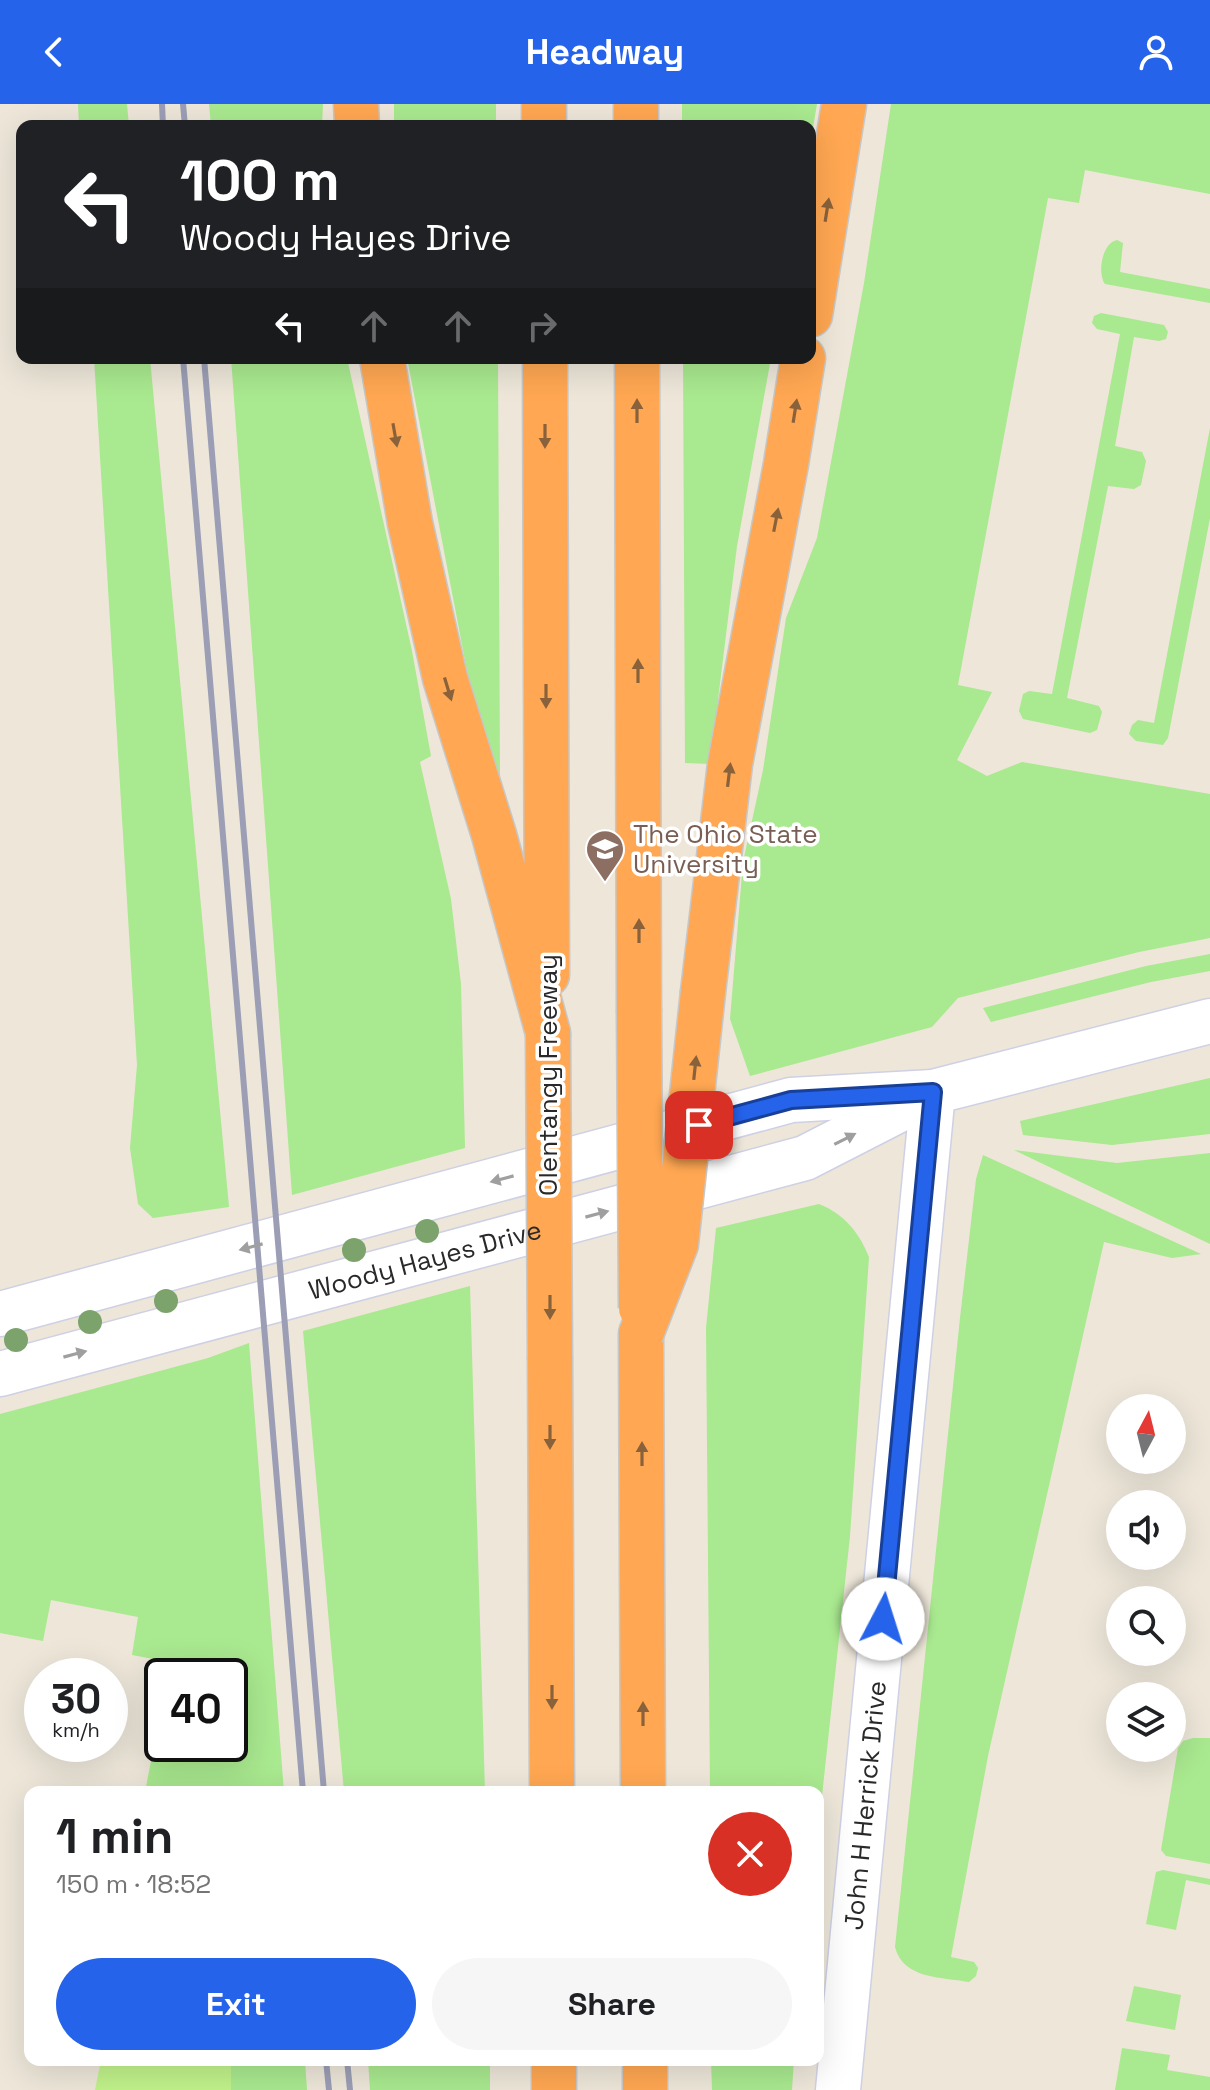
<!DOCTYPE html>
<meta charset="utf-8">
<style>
:root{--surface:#fff;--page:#f6f6f6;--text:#202124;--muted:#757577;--accent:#2563eb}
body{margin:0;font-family:"Space Grotesk",sans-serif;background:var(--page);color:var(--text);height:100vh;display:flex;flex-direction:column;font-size:30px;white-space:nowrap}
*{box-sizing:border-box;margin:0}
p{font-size:26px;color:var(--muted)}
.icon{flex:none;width:44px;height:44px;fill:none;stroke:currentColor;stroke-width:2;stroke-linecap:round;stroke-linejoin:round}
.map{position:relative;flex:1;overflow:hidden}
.panel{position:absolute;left:24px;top:1682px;width:800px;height:280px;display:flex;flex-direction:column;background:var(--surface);border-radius:16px;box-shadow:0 8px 32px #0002}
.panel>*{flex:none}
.top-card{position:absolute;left:16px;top:16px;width:800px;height:244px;border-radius:16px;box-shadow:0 8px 32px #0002;background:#202124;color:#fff;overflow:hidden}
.needle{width:52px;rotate:7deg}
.tools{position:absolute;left:1106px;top:1290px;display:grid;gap:16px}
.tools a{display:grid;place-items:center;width:80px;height:80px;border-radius:50%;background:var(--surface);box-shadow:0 8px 32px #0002;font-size:40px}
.speed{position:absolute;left:24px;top:1554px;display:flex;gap:16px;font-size:40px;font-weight:700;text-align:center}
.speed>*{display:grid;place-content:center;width:104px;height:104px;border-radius:50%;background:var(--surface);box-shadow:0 8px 32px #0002;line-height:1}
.speed small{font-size:20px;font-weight:400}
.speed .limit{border:4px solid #111;border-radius:12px;background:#fff;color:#111}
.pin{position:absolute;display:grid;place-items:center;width:68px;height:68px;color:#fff;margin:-34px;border-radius:16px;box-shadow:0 4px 12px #0006}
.me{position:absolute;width:88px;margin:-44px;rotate:5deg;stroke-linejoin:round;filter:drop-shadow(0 0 6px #0008)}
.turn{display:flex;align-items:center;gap:28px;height:168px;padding:0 32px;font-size:36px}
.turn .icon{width:104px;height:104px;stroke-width:2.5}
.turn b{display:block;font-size:56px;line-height:68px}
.lanes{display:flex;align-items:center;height:76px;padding:0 32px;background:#0003;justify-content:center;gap:40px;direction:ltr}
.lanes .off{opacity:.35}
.round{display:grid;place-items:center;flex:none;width:84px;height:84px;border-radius:42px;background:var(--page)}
.head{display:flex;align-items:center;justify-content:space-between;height:136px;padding:0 32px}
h1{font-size:48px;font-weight:700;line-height:60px}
.cta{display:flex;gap:16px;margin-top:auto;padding:16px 32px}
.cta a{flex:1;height:92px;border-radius:48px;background:var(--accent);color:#fff;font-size:32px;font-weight:700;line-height:92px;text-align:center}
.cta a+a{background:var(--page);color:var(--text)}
header{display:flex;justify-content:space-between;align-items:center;height:104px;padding:0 32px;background:var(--accent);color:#fff;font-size:36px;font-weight:700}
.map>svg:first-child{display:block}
.green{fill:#a9e98f}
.pitch{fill:#c0f28a}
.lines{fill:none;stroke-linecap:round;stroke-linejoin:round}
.minor-casing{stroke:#ced1e4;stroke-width:47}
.highway-casing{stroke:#c7c7c7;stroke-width:47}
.minor{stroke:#fff;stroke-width:44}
.highway{stroke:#ffa752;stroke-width:44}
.rail{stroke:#9b9eb5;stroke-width:6}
.highway-bridge-casing{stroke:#c7c7c7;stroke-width:47;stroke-linecap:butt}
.highway-bridge{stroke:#ffa752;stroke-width:44}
.tree{fill:#7ca36c}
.oneway{fill:#89623b}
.oneway2{fill:#9f9f9f}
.route-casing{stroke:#184099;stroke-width:20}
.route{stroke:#2563eb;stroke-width:14}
.labels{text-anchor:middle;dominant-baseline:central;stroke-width:7;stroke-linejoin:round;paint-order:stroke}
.education-label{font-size:26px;fill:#785e54;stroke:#fff;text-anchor:start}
.street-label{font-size:26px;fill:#292929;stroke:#fff}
</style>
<header><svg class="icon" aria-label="back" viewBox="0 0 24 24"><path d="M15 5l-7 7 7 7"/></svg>Headway<svg class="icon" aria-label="person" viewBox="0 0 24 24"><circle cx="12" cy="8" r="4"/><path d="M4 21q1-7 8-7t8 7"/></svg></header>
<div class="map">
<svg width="1210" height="1986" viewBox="0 0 1210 1986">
<rect width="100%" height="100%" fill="#ede6d9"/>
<path class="green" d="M78,0H127L129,22H79Z
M209,0H323L322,22H211Z
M394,0H496V22H394Z
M682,0H817L810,41V22H682Z
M891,0H1210V90L1085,66L1079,99L1048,94L958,581L992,588L957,656L987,672L1022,658L1210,690V834L1139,848L958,894L932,923L750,972L730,915L743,758L763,666L786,514L817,434L864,179Z
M1117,136L1123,139L1120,168L1210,185V199L1105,180C1097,169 1102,139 1117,136Z
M1101,209L1164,221L1168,228L1166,235L1159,237L1134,233L1115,342L1142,348L1146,357L1141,381L1134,385L1108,382L1067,594L1099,602L1102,608L1097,626L1090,629L1023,615L1019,607L1023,590L1029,587L1052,590L1120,230L1097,225L1092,219L1094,212Z
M94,254H150L229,1103L153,1114L138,1100L130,1044L137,961Z
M231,254H347L412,547L431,652L420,658L451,795L461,880L465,1044L292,1091Z
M407,254H498L500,682L473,598Z
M683,254H771L737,442L710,660L685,659Z
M1210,324V414L1168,634L1163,641L1136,637L1129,630L1132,621L1138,616L1154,619Z
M1210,850V867L1151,878L991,918L983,904L1146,862Z
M1210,974V1030L1112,1041L1023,1031L1020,1017Z
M1014,1046L1117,1059L1210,1049V1140Z
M983,1051L1201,1150L1172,1154L1104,1138L988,1652L951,1853L974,1858L978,1864L976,1872L969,1878C941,1873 903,1875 895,1843L960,1214L976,1075Z
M819,1100C844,1110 859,1128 869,1153L850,1432L818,1729V1688H710L706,1224L716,1124Z
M470,1182L485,1688H344L303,1227Z
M249,1239L284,1688H145L162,1600V1640H230V1572H167L169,1558L132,1551L138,1513L51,1496L43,1537L0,1529V1310L208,1254Z
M1193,1634H1210V1760L1166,1752L1161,1746L1178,1644L1183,1637Z
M1163,1766L1210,1775V1781L1186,1776L1176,1826L1146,1820L1156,1768Z
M1134,1882L1181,1891L1175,1926L1126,1917Z
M1122,1944L1170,1951L1167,1966L1210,1973V1986H1115Z
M231,1956H305L307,1986H231Z
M368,1956H490V1986H370Z
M711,1956H794L792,1986H712Z"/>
<path class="pitch" d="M101,1956H231V1986H95Z"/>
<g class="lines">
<defs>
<g id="minor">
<path d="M0,1210L791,996L933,988L1210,917"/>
<path id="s1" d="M0,1270L805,1054L922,994"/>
<path id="s2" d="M838,1986L933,988"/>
</g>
<path id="highway" d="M356,0L357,22
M544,0V22
M636,0V22
M810,211L844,0
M382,254L410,419L445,574L494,731L548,929
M545,254L547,871
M637,254L639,905
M703,888L730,660L786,360L803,254
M641,1230L643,1688
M550,1255L552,1688
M554,1956V1986
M645,1956V1986"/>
</defs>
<use href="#minor" class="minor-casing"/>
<use href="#highway" class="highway-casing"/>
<use href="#minor" class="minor"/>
<use href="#highway" class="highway"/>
<path class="rail" d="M162,0L163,22
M183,0L185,22
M183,254L303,1688
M204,254L324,1688
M326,1956L329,1986
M347,1956L350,1986"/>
<defs>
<path id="highway-bridge" d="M639,905L641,1204
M548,929L550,1255
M641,1230L676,1140L703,888"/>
</defs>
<use href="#highway-bridge" class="highway-bridge-casing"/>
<use href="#highway-bridge" class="highway-bridge"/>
</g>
<g class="tree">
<circle cx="427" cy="1127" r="12"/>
<circle cx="354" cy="1146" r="12"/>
<circle cx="166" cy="1197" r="12"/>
<circle cx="90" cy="1218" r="12"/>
<circle cx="16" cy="1236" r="12"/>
</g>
<defs><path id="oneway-solid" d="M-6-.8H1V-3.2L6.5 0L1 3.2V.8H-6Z" transform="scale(2)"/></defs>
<g class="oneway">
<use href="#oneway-solid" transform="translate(827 106) rotate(-81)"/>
<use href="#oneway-solid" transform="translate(637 307) rotate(-90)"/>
<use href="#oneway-solid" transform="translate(795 307) rotate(-81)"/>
<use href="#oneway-solid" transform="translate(395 331) rotate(80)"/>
<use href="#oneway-solid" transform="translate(545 332) rotate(90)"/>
<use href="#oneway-solid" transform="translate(776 416) rotate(-79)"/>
<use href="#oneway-solid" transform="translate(638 567) rotate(-90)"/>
<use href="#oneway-solid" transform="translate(448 585) rotate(73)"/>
<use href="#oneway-solid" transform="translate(546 592) rotate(90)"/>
<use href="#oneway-solid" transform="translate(729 671) rotate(-83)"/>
<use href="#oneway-solid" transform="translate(639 827) rotate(-90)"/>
<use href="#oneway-solid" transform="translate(695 964) rotate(-84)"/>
<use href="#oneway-solid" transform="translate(550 1203) rotate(90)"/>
<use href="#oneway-solid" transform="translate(550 1333) rotate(90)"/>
<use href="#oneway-solid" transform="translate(642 1350) rotate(-90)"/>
<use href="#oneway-solid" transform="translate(552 1593) rotate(90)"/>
<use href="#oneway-solid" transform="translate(643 1610) rotate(-90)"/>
</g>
<g class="oneway2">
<use href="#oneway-solid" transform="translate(845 1035) rotate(-27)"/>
<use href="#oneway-solid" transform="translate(502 1075) rotate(165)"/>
<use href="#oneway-solid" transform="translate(597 1110) rotate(-15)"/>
<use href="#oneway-solid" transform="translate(251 1143) rotate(165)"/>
<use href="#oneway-solid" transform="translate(75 1250) rotate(-15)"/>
</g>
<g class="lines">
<defs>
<path id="route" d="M699,1021L791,996L933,988L883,1515"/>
</defs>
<use href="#route" class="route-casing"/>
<use href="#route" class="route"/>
</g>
<defs>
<symbol id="university-pin" viewBox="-11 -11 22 30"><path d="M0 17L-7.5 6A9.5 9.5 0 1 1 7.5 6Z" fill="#8d6e63" stroke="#fff"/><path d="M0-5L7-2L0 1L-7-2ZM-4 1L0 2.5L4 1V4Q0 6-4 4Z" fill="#fff"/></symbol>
</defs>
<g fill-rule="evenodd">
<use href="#university-pin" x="583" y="723" width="44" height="60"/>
</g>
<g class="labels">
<g class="education-label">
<text x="633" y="730">The Ohio State<tspan x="633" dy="30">University</tspan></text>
</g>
<g class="street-label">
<text transform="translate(548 971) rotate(-90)">Olentangy Freeway</text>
<text stroke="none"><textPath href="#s1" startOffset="440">Woody Hayes Drive</textPath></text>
<text stroke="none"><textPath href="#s2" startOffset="286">John H Herrick Drive</textPath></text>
</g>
</g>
</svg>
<div class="tools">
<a><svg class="needle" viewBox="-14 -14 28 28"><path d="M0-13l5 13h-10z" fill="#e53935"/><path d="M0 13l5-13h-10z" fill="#757577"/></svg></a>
<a><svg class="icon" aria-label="sound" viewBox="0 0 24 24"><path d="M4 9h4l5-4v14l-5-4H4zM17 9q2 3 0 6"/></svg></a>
<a><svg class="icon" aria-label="search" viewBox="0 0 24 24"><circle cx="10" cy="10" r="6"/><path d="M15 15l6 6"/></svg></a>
<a><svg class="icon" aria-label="layers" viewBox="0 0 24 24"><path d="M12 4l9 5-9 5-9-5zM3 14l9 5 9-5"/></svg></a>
</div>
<div class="speed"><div>30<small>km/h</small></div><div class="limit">40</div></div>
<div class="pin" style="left:699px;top:1021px;background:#d93025"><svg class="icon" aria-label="arrive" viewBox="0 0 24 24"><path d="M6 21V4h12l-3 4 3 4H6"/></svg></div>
<svg class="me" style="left:883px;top:1515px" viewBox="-20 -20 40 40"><circle r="19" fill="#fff"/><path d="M0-13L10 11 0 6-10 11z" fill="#2563eb"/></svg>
<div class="top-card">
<div class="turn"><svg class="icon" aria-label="left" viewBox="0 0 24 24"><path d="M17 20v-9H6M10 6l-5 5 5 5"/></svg><div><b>100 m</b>Woody Hayes Drive</div></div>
<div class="lanes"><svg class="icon" aria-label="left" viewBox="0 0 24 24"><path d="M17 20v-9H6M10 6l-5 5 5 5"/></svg><svg class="icon off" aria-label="ahead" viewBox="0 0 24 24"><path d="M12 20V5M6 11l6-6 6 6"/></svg><svg class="icon off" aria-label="ahead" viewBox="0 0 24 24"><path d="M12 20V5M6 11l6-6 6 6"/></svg><svg class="icon off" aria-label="right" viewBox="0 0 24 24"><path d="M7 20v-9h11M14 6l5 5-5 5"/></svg></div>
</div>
<section class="panel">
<div class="head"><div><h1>1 min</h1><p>150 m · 18:52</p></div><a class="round" style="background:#d93025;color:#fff"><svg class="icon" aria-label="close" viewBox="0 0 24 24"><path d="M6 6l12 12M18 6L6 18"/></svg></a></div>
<div class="cta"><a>Exit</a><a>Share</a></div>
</section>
</div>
